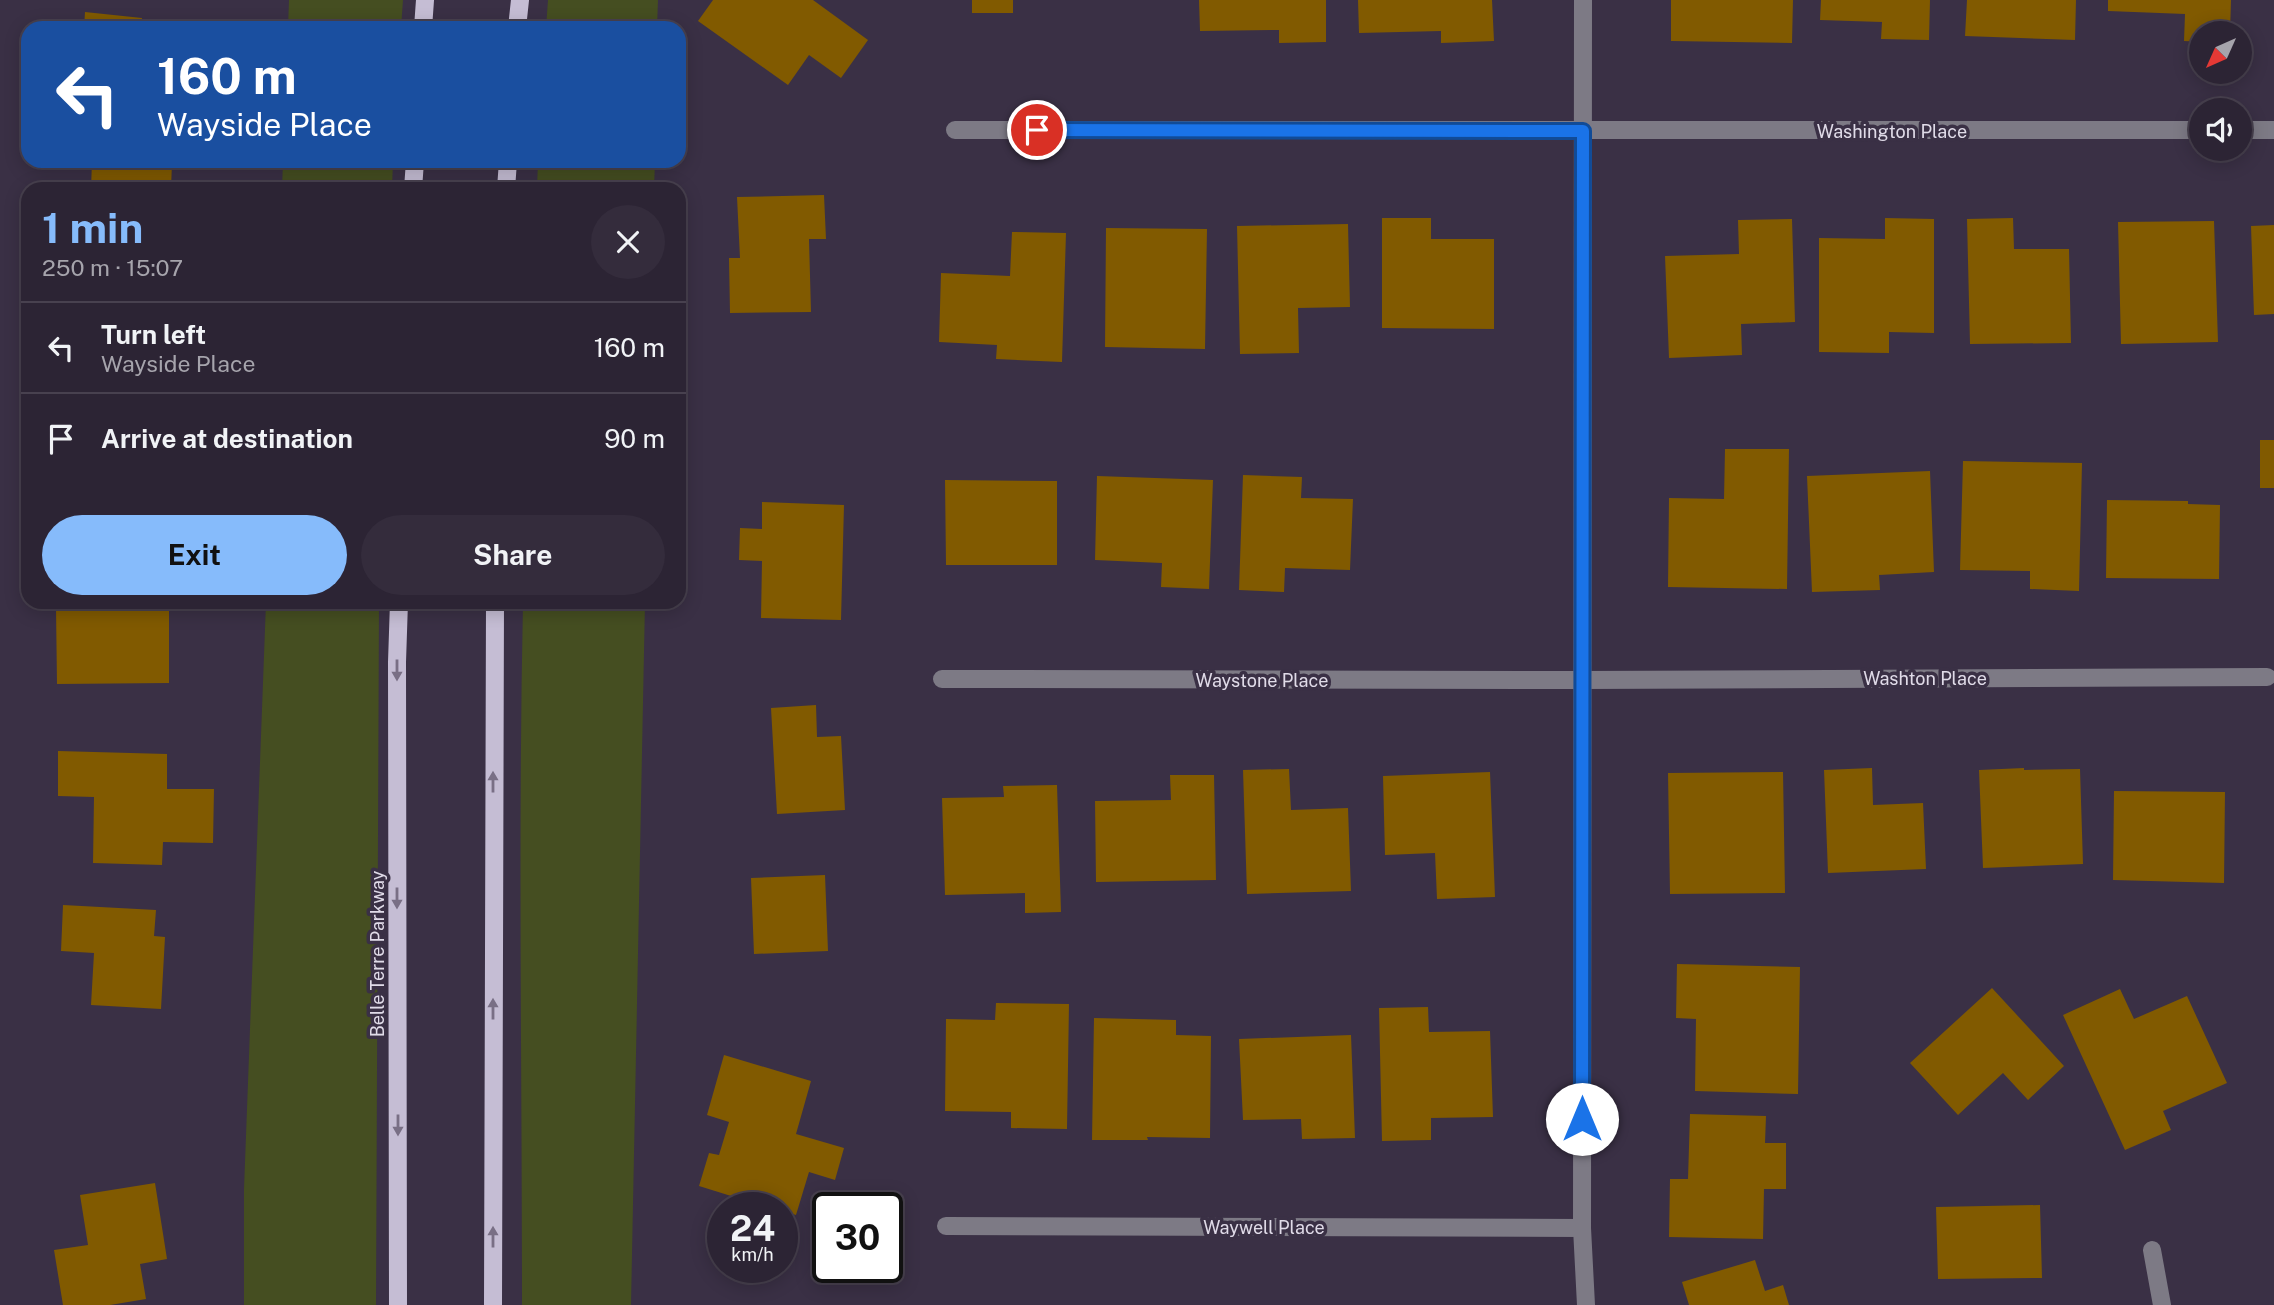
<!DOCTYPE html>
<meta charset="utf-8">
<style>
:root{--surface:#2c2434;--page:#342c3c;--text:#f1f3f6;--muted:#a6a4ac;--line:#48414f;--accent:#86bbfb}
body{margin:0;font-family:"Public Sans",sans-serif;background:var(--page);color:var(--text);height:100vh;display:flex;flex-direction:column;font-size:26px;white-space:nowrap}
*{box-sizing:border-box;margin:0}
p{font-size:23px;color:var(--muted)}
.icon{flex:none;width:38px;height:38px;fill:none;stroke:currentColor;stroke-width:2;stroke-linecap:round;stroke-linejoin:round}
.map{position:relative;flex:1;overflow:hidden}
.side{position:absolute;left:21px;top:182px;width:665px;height:427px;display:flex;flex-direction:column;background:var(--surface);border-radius:21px;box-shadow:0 4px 18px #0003,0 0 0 2px var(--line)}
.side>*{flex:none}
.guide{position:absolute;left:21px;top:21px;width:665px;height:147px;border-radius:21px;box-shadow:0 4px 18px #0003,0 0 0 2px var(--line);background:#1a4fa0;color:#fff;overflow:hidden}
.needle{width:46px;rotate:225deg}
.buttons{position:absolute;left:2189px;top:21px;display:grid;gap:14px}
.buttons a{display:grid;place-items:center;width:63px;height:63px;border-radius:50%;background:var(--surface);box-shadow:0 4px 18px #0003,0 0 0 2px var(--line);font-size:35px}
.speed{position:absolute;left:707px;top:1192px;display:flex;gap:14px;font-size:35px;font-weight:700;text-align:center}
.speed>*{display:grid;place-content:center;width:91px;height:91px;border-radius:50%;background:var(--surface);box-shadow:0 4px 18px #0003,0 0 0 2px var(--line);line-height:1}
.speed small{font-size:18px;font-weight:400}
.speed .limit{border:4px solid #111;border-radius:10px;background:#fff;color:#111}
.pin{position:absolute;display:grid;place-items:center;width:60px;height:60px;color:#fff;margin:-30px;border:4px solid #fff;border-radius:50%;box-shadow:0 2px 7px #0007}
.me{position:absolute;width:77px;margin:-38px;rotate:0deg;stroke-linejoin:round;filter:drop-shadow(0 0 5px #0008)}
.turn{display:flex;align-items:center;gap:24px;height:147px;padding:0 21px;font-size:32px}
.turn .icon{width:91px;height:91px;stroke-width:2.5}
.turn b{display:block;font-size:49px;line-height:60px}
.round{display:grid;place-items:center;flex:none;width:74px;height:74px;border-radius:37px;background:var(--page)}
.overview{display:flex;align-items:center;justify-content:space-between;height:119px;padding:0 21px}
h1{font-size:42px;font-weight:700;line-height:52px;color:var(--accent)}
.cta{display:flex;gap:14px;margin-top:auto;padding:14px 21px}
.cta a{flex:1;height:80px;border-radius:42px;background:var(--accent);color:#111;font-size:28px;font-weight:700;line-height:80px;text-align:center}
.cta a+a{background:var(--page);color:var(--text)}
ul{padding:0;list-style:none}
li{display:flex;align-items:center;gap:21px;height:91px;padding:0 21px;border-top:2px solid var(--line)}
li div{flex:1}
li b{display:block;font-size:26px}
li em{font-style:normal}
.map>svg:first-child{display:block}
.green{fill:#454e21}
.building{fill:#815a00}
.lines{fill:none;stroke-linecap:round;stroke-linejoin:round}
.minor{stroke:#7d7a85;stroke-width:18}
.major{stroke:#c5bdd4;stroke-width:18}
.oneway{fill:#796f85}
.route-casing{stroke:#114b97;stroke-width:18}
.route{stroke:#1a73e8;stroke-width:12}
.labels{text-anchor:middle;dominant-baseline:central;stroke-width:7;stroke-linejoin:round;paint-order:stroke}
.street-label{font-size:18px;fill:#e0dbe8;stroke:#3a3045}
</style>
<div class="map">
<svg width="2274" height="1305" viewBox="0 0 2274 1305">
<rect width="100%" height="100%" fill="#3a3045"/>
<path class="green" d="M289,0H403L401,28H288Z
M548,0H658L657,28H546Z
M283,161H393L392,189H282Z
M538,161H655L654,189H537Z
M266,602H379L376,1305H244V1189Z
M523,602H645L631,1305H522C522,1071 518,836 523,602Z"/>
<path class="building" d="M713,0H813L868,40L841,78L809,55L788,85L698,21Z
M972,0H1013V13H972Z
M1199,0H1326V42L1279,43V30L1200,31Z
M1358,0H1492L1494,41L1441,43V31L1359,33Z
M1671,0H1793L1792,43L1671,41Z
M1821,0H1930L1929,40L1881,39L1882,22L1820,20Z
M1967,0H2076L2075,40L1965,36Z
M2108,0H2231L2230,33H2202V42L2184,41L2185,14L2108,11Z
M85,12L142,18L141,28H84Z
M92,161L172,163L171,189H91Z
M824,195L826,239H809L811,312L730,313L729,258H740L737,197Z
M1382,218H1431V239H1494V329L1382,328Z
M1885,218L1934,219V333L1889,332V353L1819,352V238L1885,239Z
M2013,218L2014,249H2069L2071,343L1970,344L1967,219Z
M1792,219L1795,322L1741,324L1742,355L1669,358L1665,256L1739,254L1738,220Z
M2214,221L2218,342L2121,344L2118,222Z
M1348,224L1350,307L1298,308L1299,353L1240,354L1237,226Z
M2274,225V314L2254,315L2251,226Z
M1106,228L1207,229L1205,349L1105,347Z
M1012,232L1066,233L1062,362L996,359L997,345L939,342L941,273L1010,276Z
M2260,440H2274V488H2260Z
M1725,449H1789L1787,589L1668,587L1669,498L1724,499Z
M1963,461L2082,463L2079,591L2030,589V571L1960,570Z
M1930,471L1934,572L1879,575L1880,590L1812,592L1807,476Z
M1243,475L1302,477L1301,498L1353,499L1350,570L1285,568L1284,592L1239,590Z
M1097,476L1213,480L1209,589L1161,587L1162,563L1095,560Z
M945,480L1057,481V565H946Z
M2107,500L2188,501V504L2220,505L2219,579L2106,578Z
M762,502L844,505L841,620L761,618L762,561L739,560L740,528L762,529Z
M169,607V683L57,684L56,608Z
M816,705L817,737L841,736L845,810L777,814L771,708Z
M58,751L167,754V789H214L213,843L163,842L162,865L93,863L94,797L58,796Z
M1872,768L1873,805L1923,803L1926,869L1828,873L1824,770Z
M2024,768V770L2080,769L2083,864L1983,868L1979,770Z
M1289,769L1291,810L1348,808L1351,891L1247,894L1243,770Z
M1490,772L1495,897L1437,899L1435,853L1385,855L1383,776Z
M1783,772L1785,893L1670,894L1668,773Z
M1170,775H1214L1216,880L1096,882L1095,801L1171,800Z
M1057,785L1061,912L1025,913V893L945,895L942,798L1004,797L1003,786Z
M2114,791L2225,792L2224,883L2113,880Z
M825,875L828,951L754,954L751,878Z
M63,905L156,910L154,936L165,937L161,1009L91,1005L94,953L61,951Z
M1677,964L1800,967L1798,1094L1695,1091L1696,1019L1676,1018Z
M1992,988L2064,1066L2028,1100L2003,1073L1958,1115L1910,1063Z
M2120,989L2134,1019L2187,996L2227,1083L2163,1111L2171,1130L2125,1150L2063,1015Z
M996,1003L1069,1004L1067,1129L1011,1128V1112L945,1111L946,1019L995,1020Z
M1428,1007L1429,1032L1490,1031L1493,1117L1431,1118V1140L1382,1141L1379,1008Z
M1094,1018L1176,1020V1035L1211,1036L1210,1138L1147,1137L1148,1140H1092Z
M1351,1035L1355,1138L1302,1139L1301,1119L1243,1120L1239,1039Z
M724,1055L811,1081L796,1134L844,1148L835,1180L809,1172L796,1215L782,1211V1208H770L699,1186L709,1153L719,1155L729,1122L707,1115Z
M1690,1114L1766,1116L1765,1143H1786V1189H1764L1763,1239L1669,1237L1670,1179H1688Z
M155,1183L167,1259L140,1264L146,1299L110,1305H63L54,1250L88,1245L80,1195Z
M2040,1205L2042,1278L1938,1279L1936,1207Z
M1755,1260L1765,1291L1783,1285L1789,1305H1689L1682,1282Z"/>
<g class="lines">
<path class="minor" d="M1583,0L1582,1228L1586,1305
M955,130H2202
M2240,130H2274
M942,679L1582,680L2267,677
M946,1226L1582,1228
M2152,1250L2162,1305"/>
<path class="major" d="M423,28L425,0
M517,28L520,0
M413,189L415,161
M506,189L508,161
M398,1305L397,662L399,602
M493,1305L495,602"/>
</g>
<defs><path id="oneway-solid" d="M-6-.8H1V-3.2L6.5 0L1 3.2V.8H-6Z" transform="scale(1.75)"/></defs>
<g class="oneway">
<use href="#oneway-solid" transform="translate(397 670) rotate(90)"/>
<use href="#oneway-solid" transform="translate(493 782) rotate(-90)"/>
<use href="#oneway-solid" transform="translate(397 898) rotate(90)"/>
<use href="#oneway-solid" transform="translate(493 1009) rotate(-90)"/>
<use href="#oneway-solid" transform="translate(398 1125) rotate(90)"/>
<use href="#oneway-solid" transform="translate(493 1237) rotate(-90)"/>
</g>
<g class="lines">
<defs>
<path id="route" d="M1037,130L1583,131L1582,1119"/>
</defs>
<use href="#route" class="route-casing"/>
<use href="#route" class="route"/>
</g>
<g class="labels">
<g class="street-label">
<text x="1892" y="131">Washington Place</text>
<text x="1925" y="678">Washton Place</text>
<text x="1262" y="680">Waystone Place</text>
<text transform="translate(377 954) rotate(-90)">Belle Terre Parkway</text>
<text x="1264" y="1227">Waywell Place</text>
</g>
</g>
</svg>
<div class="buttons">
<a><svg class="needle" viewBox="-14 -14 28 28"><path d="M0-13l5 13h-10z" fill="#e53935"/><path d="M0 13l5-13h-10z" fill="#a6a4ac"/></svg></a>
<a><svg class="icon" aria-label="sound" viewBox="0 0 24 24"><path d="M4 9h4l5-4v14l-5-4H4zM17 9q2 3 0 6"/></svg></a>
</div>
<div class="speed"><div>24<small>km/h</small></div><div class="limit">30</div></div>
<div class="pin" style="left:1037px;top:130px;background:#d93025"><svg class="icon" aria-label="arrive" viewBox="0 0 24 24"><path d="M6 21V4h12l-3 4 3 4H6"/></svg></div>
<svg class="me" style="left:1582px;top:1119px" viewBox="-20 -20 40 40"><circle r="19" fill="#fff"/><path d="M0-13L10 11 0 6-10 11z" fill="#1a73e8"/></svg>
<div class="guide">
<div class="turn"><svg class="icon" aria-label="left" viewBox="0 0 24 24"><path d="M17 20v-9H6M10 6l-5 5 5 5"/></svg><div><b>160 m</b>Wayside Place</div></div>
</div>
<section class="side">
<div class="overview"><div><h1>1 min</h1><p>250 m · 15:07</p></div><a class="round"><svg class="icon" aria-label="close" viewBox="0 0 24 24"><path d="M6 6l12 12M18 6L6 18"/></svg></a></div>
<ul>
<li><svg class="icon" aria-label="left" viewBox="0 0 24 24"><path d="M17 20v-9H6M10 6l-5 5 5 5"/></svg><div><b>Turn left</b><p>Wayside Place</p></div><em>160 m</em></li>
<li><svg class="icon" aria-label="arrive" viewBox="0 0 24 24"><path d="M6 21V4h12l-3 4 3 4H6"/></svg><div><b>Arrive at destination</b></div><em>90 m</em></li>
</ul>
<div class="cta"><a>Exit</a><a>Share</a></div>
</section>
</div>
